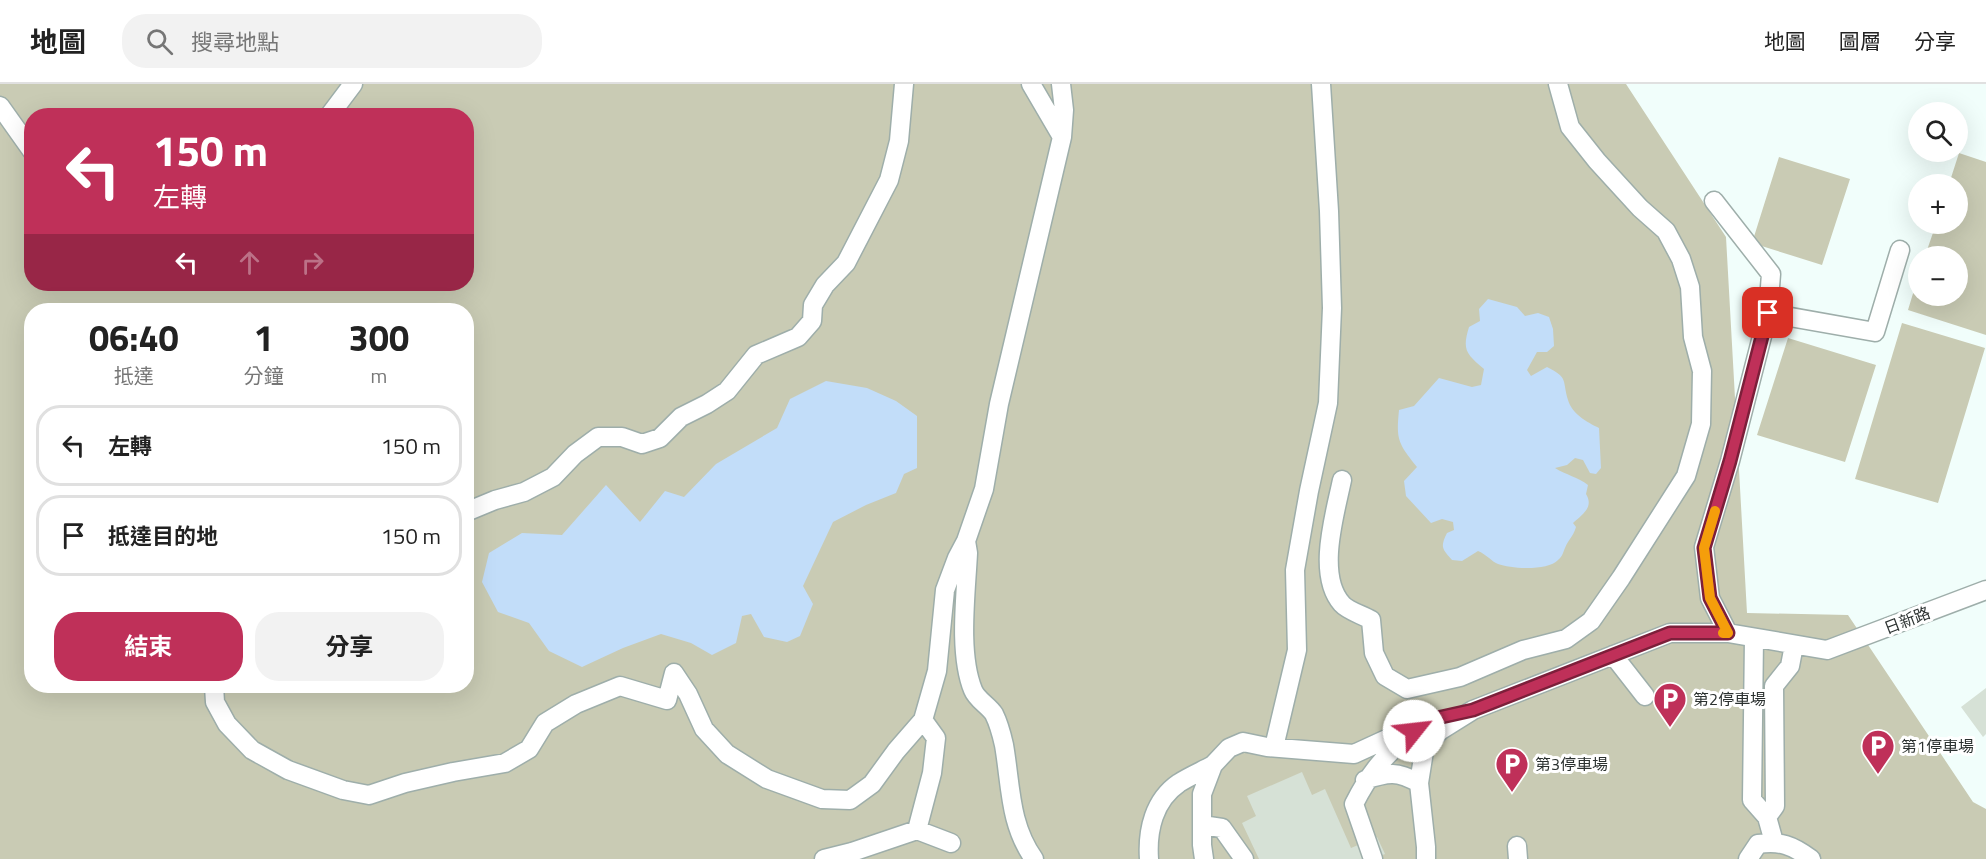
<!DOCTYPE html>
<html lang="zh-TW">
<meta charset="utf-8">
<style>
:root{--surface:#fff;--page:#f2f2f2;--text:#222;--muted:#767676;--line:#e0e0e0;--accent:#bf3059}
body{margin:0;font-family:"Titillium Web","Noto Sans TC",sans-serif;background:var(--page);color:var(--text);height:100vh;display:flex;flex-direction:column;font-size:22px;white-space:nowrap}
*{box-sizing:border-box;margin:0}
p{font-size:20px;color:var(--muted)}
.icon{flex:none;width:33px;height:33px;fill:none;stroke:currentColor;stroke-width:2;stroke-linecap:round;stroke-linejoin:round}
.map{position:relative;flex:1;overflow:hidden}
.side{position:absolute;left:24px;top:219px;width:450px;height:390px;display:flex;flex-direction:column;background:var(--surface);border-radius:24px;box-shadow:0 6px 24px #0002}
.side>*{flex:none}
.hud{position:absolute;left:24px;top:24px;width:450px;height:183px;border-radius:24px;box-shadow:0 6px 24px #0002;background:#bf3059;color:#fff;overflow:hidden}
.controls{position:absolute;left:1908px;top:18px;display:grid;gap:12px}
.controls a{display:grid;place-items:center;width:60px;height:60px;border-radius:50%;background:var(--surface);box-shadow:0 6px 24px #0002;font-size:30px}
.pin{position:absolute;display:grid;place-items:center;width:51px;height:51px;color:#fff;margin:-26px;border-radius:12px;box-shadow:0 3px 9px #0006}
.me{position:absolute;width:66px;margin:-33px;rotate:61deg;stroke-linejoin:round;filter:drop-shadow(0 0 4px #0008)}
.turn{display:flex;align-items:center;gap:21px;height:126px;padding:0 30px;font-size:27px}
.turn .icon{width:78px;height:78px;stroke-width:2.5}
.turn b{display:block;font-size:42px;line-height:51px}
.lanes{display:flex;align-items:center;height:57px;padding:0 30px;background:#0003;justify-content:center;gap:30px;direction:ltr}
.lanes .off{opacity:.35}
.eta{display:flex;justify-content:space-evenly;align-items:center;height:102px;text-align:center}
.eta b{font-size:36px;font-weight:700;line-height:42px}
.action{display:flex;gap:12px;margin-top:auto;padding:12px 30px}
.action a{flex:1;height:69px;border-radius:24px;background:var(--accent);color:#fff;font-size:24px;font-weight:700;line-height:69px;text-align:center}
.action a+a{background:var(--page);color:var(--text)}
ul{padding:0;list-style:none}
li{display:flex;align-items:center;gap:18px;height:81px;margin:0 12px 9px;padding:0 18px;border:3px solid var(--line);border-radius:24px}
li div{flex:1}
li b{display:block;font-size:22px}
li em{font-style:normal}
header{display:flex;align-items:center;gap:36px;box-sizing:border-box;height:84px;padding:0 30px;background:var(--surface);border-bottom:2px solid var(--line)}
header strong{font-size:28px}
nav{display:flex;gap:33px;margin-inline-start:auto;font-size:21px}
.search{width:420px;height:54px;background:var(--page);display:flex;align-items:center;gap:15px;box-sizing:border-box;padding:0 21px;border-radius:24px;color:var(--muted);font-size:22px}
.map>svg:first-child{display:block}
.green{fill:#c9cbb4;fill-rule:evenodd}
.water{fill:#c2ddf9}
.building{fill:#d6e1d6}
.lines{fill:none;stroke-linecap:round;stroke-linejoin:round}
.minor-casing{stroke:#9eaeaa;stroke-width:21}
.minor{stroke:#fff;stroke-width:18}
.route-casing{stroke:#7c1f3a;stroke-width:15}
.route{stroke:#bf3059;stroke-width:10}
.slow{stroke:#f59e0b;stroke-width:10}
.labels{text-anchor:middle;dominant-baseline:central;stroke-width:6;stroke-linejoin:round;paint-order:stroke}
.street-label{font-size:16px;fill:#2b3130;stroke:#fff}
.poi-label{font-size:16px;fill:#2b3130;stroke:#fff;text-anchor:start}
</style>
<header>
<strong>地圖</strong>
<div class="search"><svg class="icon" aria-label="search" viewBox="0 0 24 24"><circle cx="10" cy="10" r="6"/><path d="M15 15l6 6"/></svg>搜尋地點</div>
<nav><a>地圖</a><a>圖層</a><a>分享</a></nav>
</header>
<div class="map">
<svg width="1986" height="775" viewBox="0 0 1986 775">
<rect width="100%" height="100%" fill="#f1fefb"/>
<path class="green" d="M0,0H1626L1726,153L1747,529L1848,531L1973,718L1986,725V775H0ZM32,32H466V200H32ZM32,226H466V602H32Z
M1959,69L1986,78V251L1908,226L1918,193V212H1958V172H1925L1936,140H1958V100H1949Z
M1779,73L1850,95L1822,181L1752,159Z
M1902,239L1985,264L1938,419L1855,395Z
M1788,254L1876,281L1845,378L1757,351Z"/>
<path class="water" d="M1488,215L1517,223L1525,232L1538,229L1549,233L1553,245L1554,262L1547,268H1537L1527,286L1531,292L1547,283C1569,294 1562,296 1568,316C1572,330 1587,338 1599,344L1601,384L1596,390L1590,389L1583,376L1575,374L1567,381L1555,384C1566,391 1578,393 1588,401L1586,410C1594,423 1583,430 1573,439L1576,443C1573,453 1568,456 1565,464C1563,468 1563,472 1558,476C1548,487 1512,485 1498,480C1491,477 1486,470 1478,467L1462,477L1452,476C1442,465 1440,463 1447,449L1454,446L1453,438L1442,435L1431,439L1406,412L1404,397L1417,383C1398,359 1396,356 1399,326L1414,322L1439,294L1472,303L1481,301L1484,285C1466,270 1462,266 1469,243L1480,237L1479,225Z
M826,297L867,304L896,317L917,332V384L904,390L896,409L866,421L833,438L803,502L813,520L800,552L787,558L764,553L751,530L742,532L736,559L712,571L691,559L661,550L623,564L582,583L549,567L529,539L498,528L482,498L489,469L522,449L562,451L606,401L640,438L665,407L684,413L716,380L777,344L790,315Z"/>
<path class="building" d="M1986,604V650L1983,653L1961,623Z
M1302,688L1312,711L1325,705L1351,764L1377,753L1385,770L1373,775H1259L1242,739L1256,732L1247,712Z"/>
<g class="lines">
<defs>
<path id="minor" d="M1031,0L1062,53
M0,22L32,67
M329,32L353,0
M1714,117L1771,190L1768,229L1730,377L1704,463L1710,514L1728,549
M1768,229L1875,248L1900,166
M1342,396C1335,430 1316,491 1342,520C1348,527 1363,531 1371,536L1374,569L1385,592L1407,605L1460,593L1523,566L1566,555L1591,537L1621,494L1686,392L1701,340L1702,287L1693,253L1690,203L1681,175L1666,147L1640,124L1597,77L1570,43L1558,0
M466,428L495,416L524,408L553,393L575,370L598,353H622L642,360L660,354L681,333L707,320L727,307L756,271L798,253L812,237L813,221L825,201L846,179L889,96L899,57L904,0
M1754,554L1752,716L1767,733L1774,758
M1613,571L1645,612
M214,602L215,618L227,640L252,666L288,686L343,706L369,711L405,699L453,688L505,679L529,665L545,639L576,620L620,602L667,616L674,589L688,610L704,645L727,670L767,695L822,715L850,716L872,700L896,667L923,636L937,587L945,506L957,474L966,457
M1274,663L1297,566L1295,486L1309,407L1328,319L1332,224L1329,127L1321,0
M1365,696C1389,688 1397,687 1419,699L1426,763V775
M1419,699L1425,661L1441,646L1473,626L1670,549H1728L1827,566L1986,506
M1767,733L1775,722L1774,602L1790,582L1794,561
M1202,741L1222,744L1244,775
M917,746L951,759
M1517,762L1518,775
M824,775L852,768L917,746L932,689L936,654L923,636
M1034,775C1009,740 1011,701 1004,661C1002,652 998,638 994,630C988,621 977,616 973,606C958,569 966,510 968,469L966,457L984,405L999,320L1062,53L1064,26L1061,0
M1149,775C1147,746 1154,716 1179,699C1190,692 1202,687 1213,681
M1204,775L1202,761V710L1213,681L1229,664L1243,658L1267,663L1354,670L1428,636
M1373,775L1354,720C1369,690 1384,672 1409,651
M1748,775L1758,760C1781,757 1792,761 1811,775"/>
</defs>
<use href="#minor" class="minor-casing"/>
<use href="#minor" class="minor"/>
</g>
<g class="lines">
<defs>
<path id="route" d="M1414,647L1428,636L1473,626L1670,549H1728L1710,514L1704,464L1730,377L1768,229"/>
</defs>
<use href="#route" class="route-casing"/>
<use href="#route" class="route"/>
<path class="slow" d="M1715,427L1704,464L1710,514L1728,549H1723"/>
</g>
<defs>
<symbol id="parking-pin" viewBox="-11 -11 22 30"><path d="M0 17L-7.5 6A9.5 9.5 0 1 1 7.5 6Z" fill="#bf3059" stroke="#fff"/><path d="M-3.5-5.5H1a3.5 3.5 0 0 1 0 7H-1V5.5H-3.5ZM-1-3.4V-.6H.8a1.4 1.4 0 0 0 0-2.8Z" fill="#fff"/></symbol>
</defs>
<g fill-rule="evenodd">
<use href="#parking-pin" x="1651" y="596" width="38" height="52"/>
<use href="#parking-pin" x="1859" y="643" width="38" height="52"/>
<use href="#parking-pin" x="1493" y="661" width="38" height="52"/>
</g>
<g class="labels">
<g class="street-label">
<text transform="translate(1907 536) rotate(-21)">日新路</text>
</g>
<g class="poi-label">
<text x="1693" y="615">第2停車場</text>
<text x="1901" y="662">第1停車場</text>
<text x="1535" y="680">第3停車場</text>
</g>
</g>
</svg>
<div class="controls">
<a><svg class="icon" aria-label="search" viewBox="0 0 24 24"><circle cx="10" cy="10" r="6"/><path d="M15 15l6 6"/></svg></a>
<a>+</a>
<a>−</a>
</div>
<div class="pin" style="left:1768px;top:229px;background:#d93025"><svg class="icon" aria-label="arrive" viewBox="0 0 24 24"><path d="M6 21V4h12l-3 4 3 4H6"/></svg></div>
<svg class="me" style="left:1414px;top:647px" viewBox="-20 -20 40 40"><circle r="19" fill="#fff"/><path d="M0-13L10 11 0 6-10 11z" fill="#bf3059"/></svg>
<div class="hud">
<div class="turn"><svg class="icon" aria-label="left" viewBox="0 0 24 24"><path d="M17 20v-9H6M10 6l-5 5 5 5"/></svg><div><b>150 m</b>左轉</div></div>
<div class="lanes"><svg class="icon" aria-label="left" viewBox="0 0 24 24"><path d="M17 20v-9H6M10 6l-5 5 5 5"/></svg><svg class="icon off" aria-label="ahead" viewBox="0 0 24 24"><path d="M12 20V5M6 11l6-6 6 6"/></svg><svg class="icon off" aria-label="right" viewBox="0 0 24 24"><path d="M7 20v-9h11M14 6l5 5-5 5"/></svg></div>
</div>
<section class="side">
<div class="eta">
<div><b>06:40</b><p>抵達</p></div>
<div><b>1</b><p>分鐘</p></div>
<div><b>300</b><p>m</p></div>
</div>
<ul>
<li><svg class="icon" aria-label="left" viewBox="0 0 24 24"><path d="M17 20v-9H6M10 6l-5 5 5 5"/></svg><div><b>左轉</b></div><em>150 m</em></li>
<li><svg class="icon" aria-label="arrive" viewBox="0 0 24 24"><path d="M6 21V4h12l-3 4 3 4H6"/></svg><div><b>抵達目的地</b></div><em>150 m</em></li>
</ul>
<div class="action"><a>結束</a><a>分享</a></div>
</section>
</div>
